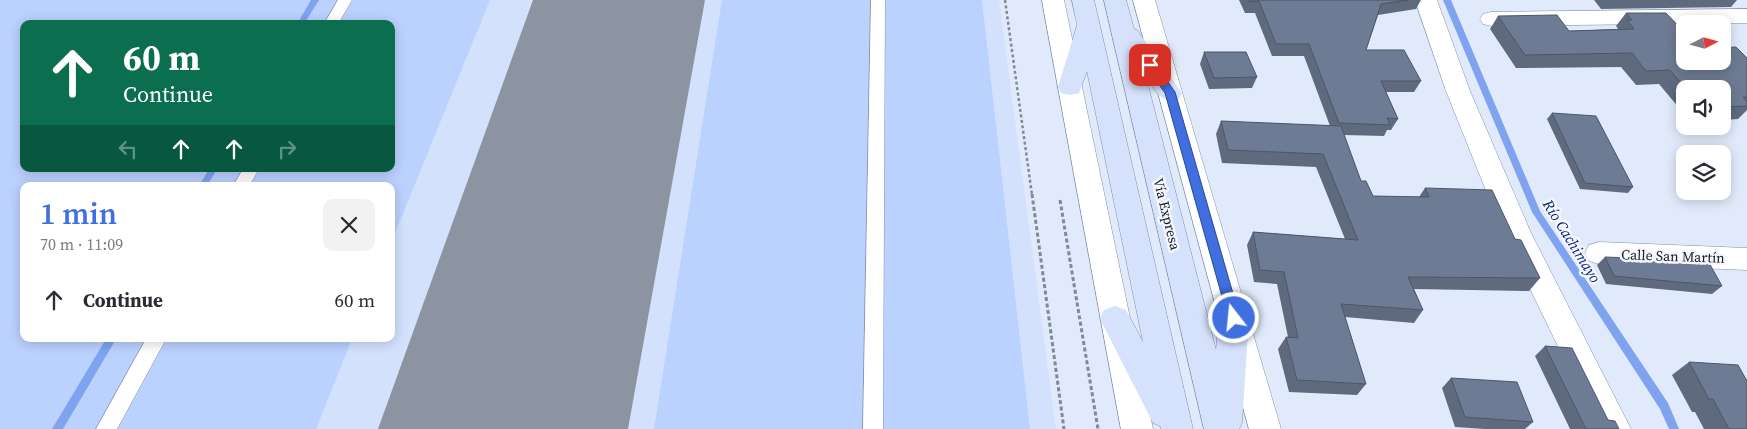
<!DOCTYPE html>
<meta charset="utf-8">
<style>
:root{--surface:#fff;--page:#f2f2f3;--text:#2b2b33;--muted:#7c7c81;--accent:#406fe0}
body{margin:0;font-family:"Source Serif 4",serif;background:var(--page);color:var(--text);height:100vh;display:flex;flex-direction:column;font-size:19px;white-space:nowrap}
*{box-sizing:border-box;margin:0}
p{font-size:16px;color:var(--muted)}
.icon{flex:none;width:28px;height:28px;fill:none;stroke:currentColor;stroke-width:2;stroke-linecap:round;stroke-linejoin:round}
.map{position:relative;flex:1;overflow:hidden}
.drawer{position:absolute;left:20px;top:182px;width:375px;height:160px;display:flex;flex-direction:column;background:var(--surface);border-radius:10px;box-shadow:0 2px 12px #0003}
.drawer>*{flex:none}
.top-card{position:absolute;left:20px;top:20px;width:375px;height:152px;border-radius:10px;box-shadow:0 2px 12px #0003;background:#0b6e4f;color:#fff;overflow:hidden}
.needle{width:32px;rotate:84deg}
.controls{position:absolute;left:1676px;top:15px;display:grid;gap:10px}
.controls a{display:grid;place-items:center;width:55px;height:55px;border-radius:10px;background:var(--surface);box-shadow:0 2px 12px #0003;font-size:25px}
.pin{position:absolute;display:grid;place-items:center;width:42px;height:42px;color:#fff;margin:-21px;border-radius:10px;box-shadow:0 2px 8px #0006}
.me{position:absolute;width:55px;margin:-28px;rotate:344deg;stroke-linejoin:round;filter:drop-shadow(0 0 4px #0008)}
.turn{display:flex;align-items:center;gap:18px;height:105px;padding:0 20px;font-size:22px}
.turn .icon{width:65px;height:65px;stroke-width:2.5}
.turn b{display:block;font-size:35px;line-height:42px}
.lanes{display:flex;align-items:center;height:48px;padding:0 20px;background:#0003;justify-content:center;gap:25px;direction:ltr}
.lanes .off{opacity:.35}
.round{display:grid;place-items:center;flex:none;width:52px;height:52px;border-radius:10px;background:var(--page)}
.head{display:flex;align-items:center;justify-content:space-between;height:85px;padding:0 20px}
h1{font-size:30px;font-weight:600;line-height:38px;color:var(--accent)}
ul{padding:0;list-style:none}
li{display:flex;align-items:center;gap:15px;height:65px;padding:0 20px}
li div{flex:1}
li b{display:block;font-size:19px}
li em{font-style:normal}
.map>svg:first-child{display:block}
.built{fill:#d3e1fd;fill-rule:evenodd}
.green{fill:#bbd1fe;fill-rule:evenodd}
.lines{fill:none;stroke-linecap:round;stroke-linejoin:round}
.stream{fill:#7fa3ef;fill-rule:evenodd}
.runway{fill:#8c94a2;fill-rule:evenodd}
.service-casing{stroke:#8390aa;stroke-width:1}
.minor-casing{stroke:#8390aa;stroke-width:1}
.secondary-casing{stroke:#8390aa;stroke-width:1}
.primary-casing{stroke:#808faf;stroke-width:1}
.path-far1{stroke:#818896;stroke-width:2.5;stroke-dasharray:3 2.5;stroke-linecap:butt}
.path{stroke:#818896;stroke-width:3;stroke-dasharray:4 2.5;stroke-linecap:butt}
.service{fill:#fff;fill-rule:evenodd}
.minor{fill:#fff;fill-rule:evenodd}
.secondary{fill:#fff;fill-rule:evenodd}
.primary{fill:#d6e2fc;fill-rule:evenodd}
.wall{fill:#5f6a7f}
.building{fill:#6e7b94;stroke:#4d5668}
.route{fill:#406fe0;stroke:#2a4892}
.labels{text-anchor:middle;dominant-baseline:central;stroke-width:5;stroke-linejoin:round;paint-order:stroke}
.street-label{font-size:14px;fill:#141923;stroke:#f4f7fd}
.water-label{font-size:15px;font-style:italic;fill:#031b72;stroke:#f4f7fd}
</style>
<div class="map">
<svg width="1747" height="429" viewBox="0 0 1747 429">
<rect width="100%" height="100%" fill="#e1eafb"/>
<path class="built" d="M0,0H999L1056,429H0ZM24,24H391V169H24ZM24,186H391V339H24Z"/>
<path class="green" d="M0,0H490L391,243V186H24V339H352L316,429H0ZM24,24H391V169H24Z
M722,0H982L1030,429H654Z"/>
<g class="lines">
<path class="stream" d="M311,0H319L304,24H297Z
M1443,0H1451L1540,211L1668,403L1679,429H1669L1660,409L1532,212Z
M209,169H217L207,186H199Z
M106,339H116L63,429H52Z"/>
<path class="runway" d="M533,0H705L628,429H378Z"/>
<defs>
<path id="service" d="M338,0H352L338,24H324Z
M871,0H885L883,429H863Z
M243,169H259L249,186H233Z
M146,339H166L117,429H96Z"/>
<path id="minor" d="M1415,0H1437L1470,91L1531,233L1631,429H1598L1503,233L1446,91Z
M1747,9V23L1491,26L1483,24L1480,19L1483,14L1491,12Z
M1599,242L1747,248V270L1599,264L1589,261L1585,253L1589,245Z"/>
<path id="secondary" d="M1042,0H1064L1153,429H1121Z
M1133,0H1155L1281,429H1249Z"/>
<path id="primary" d="M1072,0H1094L1193,429H1161L1160,426L1153,423L1100,319L1104,310L1115,306L1126,310L1143,342L1087,71L1079,93L1070,95L1061,93L1058,87L1077,25Z
M1104,0H1126L1134,29L1137,30L1182,93L1179,99C1160,104 1155,90 1146,77L1216,350L1219,318L1223,309L1234,305L1245,309L1249,318L1242,423L1239,429H1204Z"/>
</defs>
<use href="#service" class="service-casing"/>
<use href="#minor" class="minor-casing"/>
<use href="#secondary" class="secondary-casing"/>
<use href="#primary" class="primary-casing"/>
<path class="path-far1" d="M1005,0L1032,195"/>
<path class="path" d="M1032,194L1064,429
M1060,200L1098,429"/>
<use href="#service" class="service"/>
<use href="#minor" class="minor"/>
<use href="#secondary" class="secondary"/>
<use href="#primary" class="primary"/>
</g>
<path class="wall" d="M1239,0H1421L1416,9L1378,15L1366,50L1421,81L1414,92H1386L1398,119L1391,130H1387L1384,136L1344,135L1361,181L1373,196L1419,197L1425,188L1515,239L1540,278L1529,291L1414,289L1423,310L1414,323L1345,317L1366,384L1357,395L1289,392L1278,349L1286,337H1288L1277,284L1254,282L1247,245L1253,232L1345,239L1316,167L1222,163L1216,134L1221,121L1330,126L1304,56H1272L1255,13H1245Z
M1594,0H1737L1731,7L1601,9Z
M1626,13L1685,61L1747,58V110L1738,119L1722,120V89H1685V115L1659,84L1636,85L1621,67L1516,68L1490,29L1498,16L1569,31L1618,29L1616,26Z
M1204,52L1257,77L1252,88L1209,89L1200,64Z
M1552,113L1633,187L1628,193L1580,189L1547,119Z
M1605,257L1722,286L1712,294L1606,284L1597,265Z
M1545,346L1608,420L1619,429H1570L1535,356Z
M1689,362L1747,429H1704L1695,412H1692L1672,375Z
M1451,378L1533,422L1525,429H1485L1455,427L1442,388Z"/>
<path class="building" d="M1248,0H1408L1381,4L1366,50H1404L1421,81H1381L1398,119L1387,118L1390,125L1339,123L1309,44H1276L1259,1L1249,2Z
M1626,13H1666L1685,33V61H1722V48L1736,47L1747,58V97H1743L1747,102V106L1722,107V89H1686L1670,70L1646,71L1632,53L1525,55L1498,16L1557,15L1569,31L1634,29L1627,20H1632Z
M1204,52H1246L1257,77L1214,78Z
M1552,113L1596,116L1633,187L1585,183Z
M1221,121L1341,126L1361,181H1366L1373,196L1429,197L1425,188L1492,190L1515,239L1521,240L1540,278L1408,277L1423,310L1341,304L1366,384L1297,380L1286,337L1298,338L1284,272L1260,270L1253,232L1358,240L1323,154L1228,150Z
M1605,257L1708,261L1722,286L1614,276Z
M1545,346L1572,348L1608,420L1615,421L1619,429H1586Z
M1689,362L1738,365L1747,381V429H1729L1713,399H1709Z
M1451,378L1517,382L1533,422L1465,417Z"/>
<path class="route" d="M1150,61L1154,62L1175,92L1240,318L1238,322L1234,324L1229,322L1228,318L1165,93L1145,65Z"/>
<g class="labels">
<g class="street-label">
<text transform="translate(1167 214) rotate(76)">Vía Expresa</text>
<text transform="translate(1673 256) rotate(2)">Calle San Martín</text>
</g>
<g class="water-label">
<text transform="translate(1572 241) rotate(58)">Río Cachimayo</text>
</g>
</g>
</svg>
<div class="controls">
<a><svg class="needle" viewBox="-14 -14 28 28"><path d="M0-13l5 13h-10z" fill="#e53935"/><path d="M0 13l5-13h-10z" fill="#7c7c81"/></svg></a>
<a><svg class="icon" aria-label="sound" viewBox="0 0 24 24"><path d="M4 9h4l5-4v14l-5-4H4zM17 9q2 3 0 6"/></svg></a>
<a><svg class="icon" aria-label="layers" viewBox="0 0 24 24"><path d="M12 4l9 5-9 5-9-5zM3 14l9 5 9-5"/></svg></a>
</div>
<div class="pin" style="left:1150px;top:65px;background:#d93025"><svg class="icon" aria-label="arrive" viewBox="0 0 24 24"><path d="M6 21V4h12l-3 4 3 4H6"/></svg></div>
<svg class="me" style="left:1234px;top:318px" viewBox="-20 -20 40 40"><circle r="17" fill="#406fe0" stroke="#fff" stroke-width="3"/><path d="M0-11L8 9 0 5-8 9z" fill="#fff"/></svg>
<div class="top-card">
<div class="turn"><svg class="icon" aria-label="ahead" viewBox="0 0 24 24"><path d="M12 20V5M6 11l6-6 6 6"/></svg><div><b>60 m</b>Continue</div></div>
<div class="lanes"><svg class="icon off" aria-label="left" viewBox="0 0 24 24"><path d="M17 20v-9H6M10 6l-5 5 5 5"/></svg><svg class="icon" aria-label="ahead" viewBox="0 0 24 24"><path d="M12 20V5M6 11l6-6 6 6"/></svg><svg class="icon" aria-label="ahead" viewBox="0 0 24 24"><path d="M12 20V5M6 11l6-6 6 6"/></svg><svg class="icon off" aria-label="right" viewBox="0 0 24 24"><path d="M7 20v-9h11M14 6l5 5-5 5"/></svg></div>
</div>
<section class="drawer">
<div class="head"><div><h1>1 min</h1><p>70 m · 11:09</p></div><a class="round"><svg class="icon" aria-label="close" viewBox="0 0 24 24"><path d="M6 6l12 12M18 6L6 18"/></svg></a></div>
<ul>
<li><svg class="icon" aria-label="ahead" viewBox="0 0 24 24"><path d="M12 20V5M6 11l6-6 6 6"/></svg><div><b>Continue</b></div><em>60 m</em></li>
</ul>
</section>
</div>
